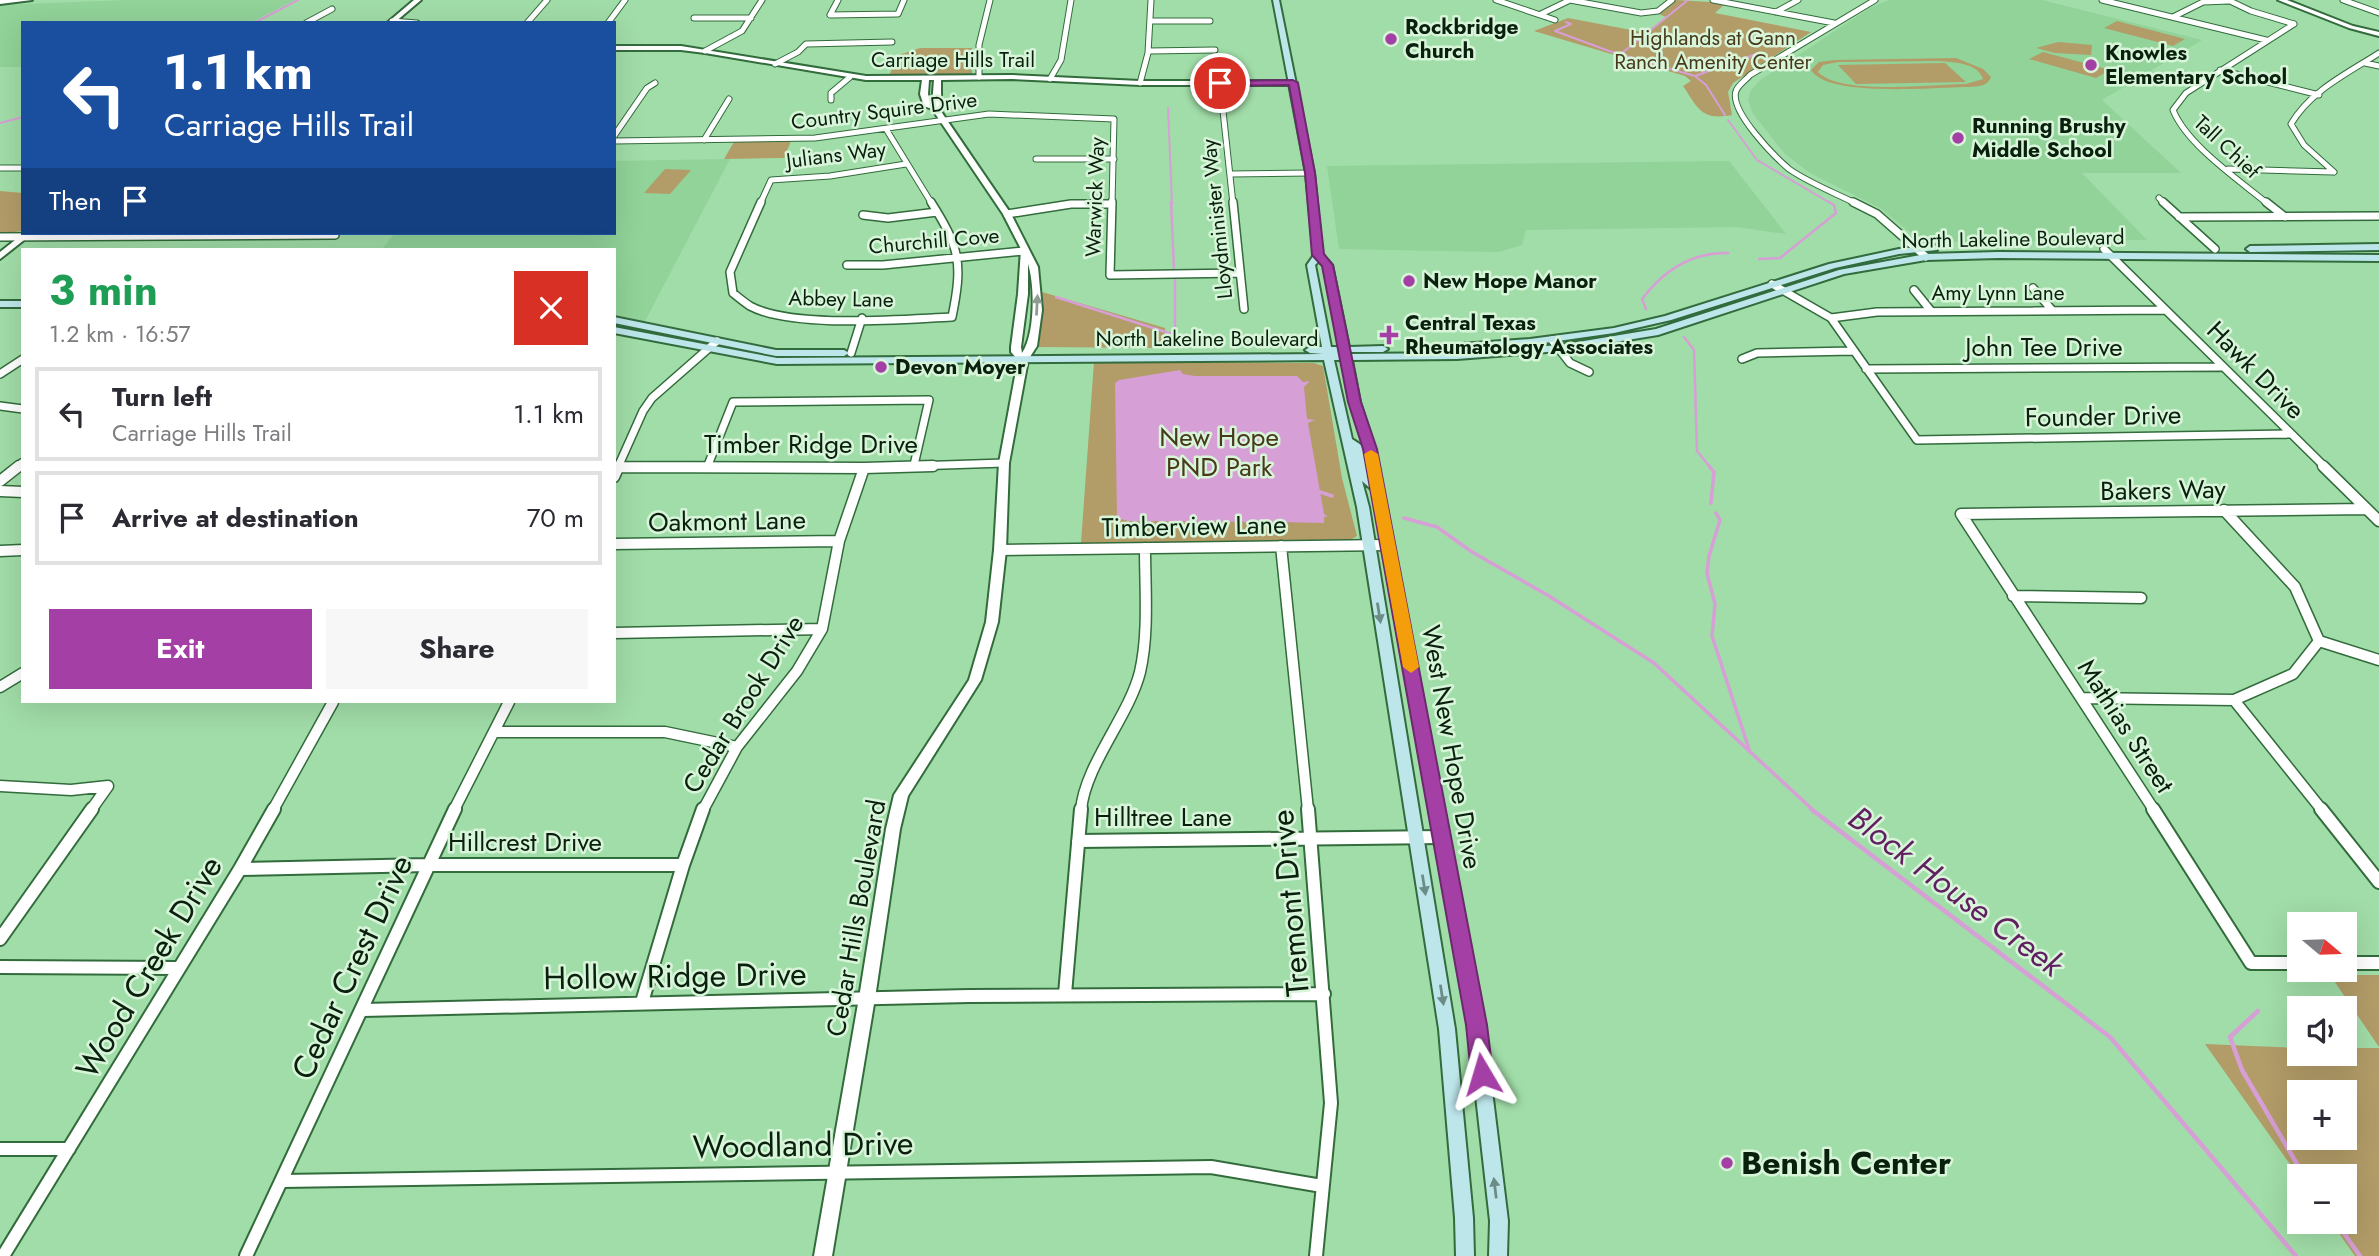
<!DOCTYPE html>
<meta charset="utf-8">
<style>
:root{--surface:#fff;--page:#f7f7f7;--text:#2b2b33;--muted:#7c7c81;--line:#e1e1e2;--accent:#a440a5}
body{margin:0;font-family:Jost,sans-serif;background:var(--page);color:var(--text);height:100vh;display:flex;flex-direction:column;font-size:26px;white-space:nowrap}
*{box-sizing:border-box;margin:0}
p{font-size:23px;color:var(--muted)}
.icon{flex:none;width:38px;height:38px;fill:none;stroke:currentColor;stroke-width:2;stroke-linecap:round;stroke-linejoin:round}
.map{position:relative;flex:1;overflow:hidden}
.details{position:absolute;left:21px;top:248px;width:595px;height:455px;display:flex;flex-direction:column;background:var(--surface);border-radius:0px;box-shadow:0 7px 28px #0002}
.details>*{flex:none}
.hud{position:absolute;left:21px;top:21px;width:595px;height:214px;border-radius:0px;box-shadow:0 7px 28px #0002;background:#1a4fa0;color:#fff;overflow:hidden}
.needle{width:46px;rotate:109deg}
.fabs{position:absolute;left:2287px;top:912px;display:grid;gap:14px}
.fabs a{display:grid;place-items:center;width:70px;height:70px;border-radius:0px;background:var(--surface);box-shadow:0 7px 28px #0002;font-size:35px}
.pin{position:absolute;display:grid;place-items:center;width:60px;height:60px;color:#fff;margin:-30px;border:4px solid #fff;border-radius:50%;box-shadow:0 2px 7px #0007}
.me{position:absolute;width:77px;margin:-38px;rotate:353deg;stroke-linejoin:round;filter:drop-shadow(0 0 5px #0008)}
.turn{display:flex;align-items:center;gap:24px;height:147px;padding:0 28px;font-size:32px}
.turn .icon{width:91px;height:91px;stroke-width:2.5}
.turn b{display:block;font-size:49px;line-height:60px}
.then{display:flex;align-items:center;height:66px;padding:0 28px;background:#0003;gap:14px;font-size:26px}
.round{display:grid;place-items:center;flex:none;width:74px;height:74px;border-radius:0px;background:var(--page)}
.headline{display:flex;align-items:center;justify-content:space-between;height:119px;padding:0 28px}
h1{font-size:42px;font-weight:700;line-height:52px;color:#1e9e55}
.button{display:flex;gap:14px;margin-top:auto;padding:14px 28px}
.button a{flex:1;height:80px;border-radius:0px;background:var(--accent);color:#fff;font-size:28px;font-weight:700;line-height:80px;text-align:center}
.button a+a{background:var(--page);color:var(--text)}
ul{padding:0;list-style:none}
li{display:flex;align-items:center;gap:21px;height:94px;margin:0 14px 10px;padding:0 14px;border:4px solid var(--line);border-radius:0px}
li div{flex:1}
li b{display:block;font-size:26px}
li em{font-style:normal}
.map>svg:first-child{display:block}
.built{fill:#91d399}
.green{fill:#b29c68;fill-rule:evenodd}
.water{fill:#d69fd5}
.lines{fill:none;stroke-linecap:round;stroke-linejoin:round}
.stream-far3{stroke:#d69fd5;stroke-width:2}
.stream-far2{stroke:#d69fd5;stroke-width:2.5}
.stream-far1{stroke:#d69fd5;stroke-width:3.5}
.stream{stroke:#d69fd5;stroke-width:4.5}
.minor-far3-casing{stroke:#326b3c;stroke-width:7}
.minor-far2-casing{stroke:#326b3c;stroke-width:10}
.minor-far1-casing{stroke:#326b3c;stroke-width:13}
.minor-casing{stroke:#326b3c;stroke-width:16}
.tertiary-casing{stroke:#326b3c;stroke-width:4}
.secondary-casing{stroke:#326b3c;stroke-width:4}
.minor-far3{stroke:#fff;stroke-width:5}
.minor-far2{stroke:#fff;stroke-width:7}
.minor-far1{stroke:#fff;stroke-width:10}
.minor{stroke:#fff;stroke-width:12}
.tertiary{fill:#fff;fill-rule:evenodd}
.secondary{fill:#bde6eb;fill-rule:evenodd}
.oneway{fill:#909b92}
.oneway2{fill:#6c8d87}
.route{fill:#a440a5;stroke:#6b2a6b;stroke-width:2}
.slow{fill:#f59e0b}
.poi-dot{fill:#a440a5;stroke:#d8f5da;stroke-width:2.5}
.labels{text-anchor:middle;dominant-baseline:central;stroke-width:5;stroke-linejoin:round;paint-order:stroke}
.far-poi-label{font-size:21px;font-weight:bold;fill:#09200d;stroke:#d8f5da;text-anchor:start}
.far-park-label{font-size:21px;fill:#473a1a;stroke:#d8f5da}
.far-street-label{font-size:21px;fill:#09200d;stroke:#d8f5da}
.street-label{font-size:26px;fill:#09200d;stroke:#d8f5da}
.park-label{font-size:26px;fill:#473a1a;stroke:#d8f5da}
.near-street-label{font-size:32px;fill:#09200d;stroke:#d8f5da}
.near-poi-label{font-size:32px;font-weight:bold;fill:#09200d;stroke:#d8f5da;text-anchor:start}
.near-water-label{font-size:33px;font-style:italic;fill:#611f61;stroke:#d8f5da}
</style>
<div class="map">
<svg width="2379" height="1256" viewBox="0 0 2379 1256">
<rect width="100%" height="100%" fill="#a1dda8"/>
<path class="built" d="M128,0H295L250,23H23V67H0V5Z
M1889,0H2042L2202,40L2102,100L2181,173H2082L2147,240L1922,242L1880,208L1810,173L1785,154L1753,114L1748,100L1751,90L1760,80L1870,8Z
M730,159L644,323L614,318V250H381L395,233H614V161Z
M1729,161L1786,234L1737,227L1526,230L1522,245L1499,252L1339,249L1327,166Z"/>
<path class="green" d="M1676,0L1726,3L1715,13L1811,32L1733,83L1728,92L1732,115C1701,121 1698,108 1683,86L1691,81L1685,76L1534,31L1568,18L1647,33L1666,17L1659,14Z
M2117,21L2185,39L2173,46L2104,28Z
M2058,42L2092,45L2091,55L2055,53L2036,48Z
M920,48H972V74L889,77L896,56Z
M2043,52L2110,70L2096,78L2029,59Z
M1956,58L1983,69L1991,77C1987,87 1978,86 1969,87C1937,87 1827,98 1811,70L1819,62L1835,60ZM1939,61C1954,62 1978,63 1983,79L1966,84C1934,84 1840,96 1818,72L1823,65L1838,62Z
M1945,63L1966,82L1856,84L1838,65Z
M791,141L784,158L724,159L734,142Z
M665,169L691,170L670,194L644,193Z
M0,191L23,193V230L21,231L0,234Z
M1042,292L1165,328V348L1038,347L1036,343Z
M1094,362L1314,363L1323,366L1342,478L1357,536L1348,541L1081,543Z
M2330,975H2379V1047Z
M2205,1044L2299,1048L2300,1054H2345V1048H2379V1256H2355L2331,1222H2345V1176L2299,1177ZM2300,1092H2345V1138H2300Z"/>
<path class="water" d="M1180,370L1183,374L1195,376H1297L1303,382L1310,381L1304,387L1307,419L1315,420L1308,423L1324,514L1328,516L1324,517V523L1280,522L1275,525L1274,522L1128,521L1117,518L1115,383L1119,380Z"/>
<g class="lines">
<path class="stream-far3" d="M1566,22L1571,24L1555,31L1609,51L1695,76L1759,53
M254,23L298,0
M1622,53L1688,0
M1695,76L1706,85L1725,115
M1168,108L1172,204
M1728,120L1757,160L1832,204
M0,123L23,117"/>
<path class="stream-far2" d="M1171,202L1174,269
M1759,259L1780,258L1836,213L1834,205L1829,202
M1175,278V341
M1056,297L1175,335
M1646,309L1642,299C1664,270 1691,252 1728,253
M1684,337L1694,350L1697,451L1710,467"/>
<path class="stream-far1" d="M1709,466L1714,472L1711,503
M1317,491L1332,496
M1716,513L1720,520L1709,556L1707,573L1715,604L1712,636L1749,749
M1404,518L1437,527L1472,552L1549,596L1654,663L1813,810"/>
<path class="stream" d="M1811,809L2110,1037L2296,1256
M2258,1011L2230,1037L2242,1070L2304,1176
M2336,1222L2360,1256"/>
<defs>
<path id="minor-far3" d="M838,0L830,15L898,14L904,0
M1496,0L1555,20
M1570,0L1641,13L1658,11L1672,0
M1713,0L1834,23
M2102,0L2266,40
M2228,0L2251,11L2294,24
M2343,0L2379,13
M1776,12L1798,0
M1541,14L1570,0
M2173,17L2203,2L2229,1
M694,18H751
M392,21L417,23
M1151,21H1210
M306,23L332,9
M527,23L547,0
M608,23L625,0
M705,51L742,31L762,0
M1149,51L1215,50
M2365,63L2379,66
M775,64L798,52L806,44L892,42
M2220,70L2319,95
M979,77V45L990,0
M1050,79L1061,60L1071,0
M1140,83L1148,53L1151,0
M1220,83L1233,204
M831,100V93L850,77
M886,129L932,204
M614,136L647,88L655,83
M704,140L729,99
M614,141L815,138L989,114L1114,119L1112,204
M1036,159H1114
M0,168H23
M2228,169L2333,172
M2334,172L2304,145L2291,124C2310,91 2348,73 2379,53
M1230,174L1310,173
M2159,198L2165,204
M760,204L771,180L830,176L906,164
M1857,204C1835,193 1809,183 1789,169C1775,157 1729,111 1736,91C1738,85 1746,80 1750,75L1875,0
M2268,204C2239,180 2187,145 2173,110L2186,93L2294,24"/>
<path id="minor-far2" d="M761,202L730,272L733,293C738,297 744,302 750,306C792,329 903,319 952,317C963,263 960,248 931,202
M1112,202L1110,275L1239,273
M1233,202L1244,309
M1853,202L1877,214L1926,257
M2163,202L2215,249
M2266,202L2285,217
M1007,214L1071,204H1112
M863,215L888,218L937,212
M2179,217L2379,216
M0,237L335,235
M2104,249L2325,467
M847,265H883L1024,251
M1772,284L1831,318L1917,440L2290,434
M2033,288L2052,310
M1914,290L1931,311
M1831,318L1877,312L2165,310
M1552,340L1570,363L1589,372
M851,353L862,318
M1742,359L1757,353L1853,351
M1866,369L2222,367
M0,374L23,359
M0,406L23,409
M708,465L733,402L929,400L914,465
M17,467L23,462
M618,467L643,411L652,398L717,341
M619,467H692
M884,467L1004,463"/>
<path id="minor-far1" d="M2323,466L2379,521
M619,467L864,468L933,466
M614,477L619,466
M0,481L19,466
M0,491L23,492
M1961,514L2154,810
M1961,514L2366,509
M614,544L839,541
M1281,546L1308,810
M1000,550L1389,545
M0,551L23,550
M2013,596L2141,598
M614,633L822,629
M2319,641L2379,660
M0,687L23,673
M2083,698L2234,700L2293,674L2319,641L2295,587L2224,510
M2234,700L2322,810
M494,732H665L737,747
M0,786L71,790L108,786L91,810
M273,810L333,702
M454,810L509,702
M703,810L737,747L797,671L822,629L839,541L864,468
M1081,810C1085,765 1129,716 1140,672C1149,633 1145,588 1145,548"/>
<path id="minor" d="M1308,809L1331,1103L1316,1256
M2153,809L2251,963H2300
M2321,809L2379,882
M1078,841L1442,837
M240,869L427,865H683
M0,939L92,809
M2345,963H2379
M0,967L177,968
M1065,994L1081,809
M642,1002L683,865L703,809
M363,1010L969,996L1324,994
M0,1149H69
M282,1181L1211,1167L1322,1186
M3,1256L240,869L274,809
M246,1256L455,809"/>
<path id="tertiary" d="M0,0H32L0,4Z
M414,0H421L394,23H387Z
M2278,0H2287L2353,26L2379,32V36L2349,28Z
M614,46H681L866,76L1012,75L1140,81H1293L1297,83L1293,85H1140L1012,79L941,80V104L938,107L1011,214L1038,267L1042,310L1037,346L1028,360L1009,463L1006,550L998,622L981,680L908,796L900,829L875,998L832,1256H814L859,998L886,829L894,795L969,680L986,622L994,550L999,463L1018,360L1011,352V347L1018,294L1021,249L1003,214L932,109L924,106L920,94L922,80H866L705,53L681,50H614ZM929,80H934L932,105L928,94ZM1028,264C1035,286 1035,334 1022,353L1021,347L1028,294Z
M24,233H33L0,259V252Z"/>
<path id="secondary" d="M1273,0H1279L1314,173L1322,254L1332,265L1349,347L1383,346L1388,349L1383,352H1350V354L1457,353L1560,345L1656,329L1839,270L1926,254L1998,252L2379,255V261L1998,258L1926,260L1844,274L1658,335L1560,351L1457,359L1352,360L1360,402L1375,449L1484,1025L1508,1221L1507,1256H1489L1490,1221L1468,1025L1372,490L1362,481L1369,507L1455,1029L1473,1218L1474,1256H1456L1455,1218L1439,1029L1357,507L1324,360L777,364L614,333V327L777,358L1323,354L1310,353L1305,350L1310,347H1322L1307,265L1314,255L1306,173ZM1319,261L1324,266L1339,347H1331L1315,265ZM1334,360H1342L1350,402L1364,447L1352,439Z
M2379,244V250L2250,252L2246,249L2250,246Z
M1934,245L1937,246V250L1899,254L1835,268L1671,320L1614,333L1530,345L1447,351L1442,348L1447,345L1530,339L1614,328L1665,316L1829,264L1899,249Z
M0,301H23V307H0Z
M614,317L776,350H844L849,353L844,356H776L614,323Z"/>
</defs>
<use href="#minor-far3" class="minor-far3-casing"/>
<use href="#minor-far2" class="minor-far2-casing"/>
<use href="#minor-far1" class="minor-far1-casing"/>
<use href="#minor" class="minor-casing"/>
<use href="#tertiary" class="tertiary-casing"/>
<use href="#secondary" class="secondary-casing"/>
<use href="#minor-far3" class="minor-far3"/>
<use href="#minor-far2" class="minor-far2"/>
<use href="#minor-far1" class="minor-far1"/>
<use href="#minor" class="minor"/>
<use href="#tertiary" class="tertiary"/>
<use href="#secondary" class="secondary"/>
</g>
<defs><path id="oneway-solid" d="M-6-.8H1V-3.2L6.5 0L1 3.2V.8H-6Z" transform="scale(1.75)"/></defs>
<use class="oneway" href="#oneway-solid" transform="translate(1037 305) rotate(-87)"/>
<g class="oneway2">
<use href="#oneway-solid" transform="translate(1379 613) rotate(81)"/>
<use href="#oneway-solid" transform="translate(1424 885) rotate(81)"/>
<use href="#oneway-solid" transform="translate(1442 995) rotate(81)"/>
<use href="#oneway-solid" transform="translate(1495 1188) rotate(-97)"/>
</g>
<path class="route" d="M1293,80L1298,83L1315,173L1324,254L1333,265L1361,402L1377,449L1487,1025L1493,1074L1489,1081L1482,1083L1474,1081L1471,1074L1466,1025L1363,449L1348,402L1322,266L1312,255L1305,173L1289,85L1220,86L1215,83L1220,81Z"/>
<path class="slow" d="M1371,450L1378,454L1419,667L1411,673L1403,667L1364,454Z"/>
<g class="poi-dot">
<circle cx="1391" cy="39" r="7"/>
<circle cx="2091" cy="65" r="7"/>
<circle cx="1958" cy="138" r="7"/>
<circle cx="1409" cy="281" r="7"/>
<path d="M1385.5 324.5h7v7h7v7h-7v7h-7v-7h-7v-7h7z"/>
<circle cx="881" cy="367" r="7"/>
<circle cx="1727" cy="1163" r="7"/>
</g>
<g class="labels">
<g class="far-poi-label">
<text x="1405" y="27">Rockbridge<tspan x="1405" dy="24">Church</tspan></text>
<text x="2105" y="53">Knowles<tspan x="2105" dy="24">Elementary School</tspan></text>
<text x="1972" y="126">Running Brushy<tspan x="1972" dy="24">Middle School</tspan></text>
<text x="1423" y="281">New Hope Manor</text>
<text x="1405" y="323">Central Texas<tspan x="1405" dy="24">Rheumatology Associates</tspan></text>
<text x="895" y="367">Devon Moyer</text>
</g>
<g class="far-park-label">
<text x="1713" y="38">Highlands at Gann<tspan x="1713" dy="24">Ranch Amenity Center</tspan></text>
</g>
<g class="far-street-label">
<text x="953" y="60">Carriage Hills Trail</text>
<text transform="translate(884 111) rotate(-7)">Country Squire Drive</text>
<text transform="translate(2227 147) rotate(43)">Tall Chief</text>
<text transform="translate(836 155) rotate(-7)">Julians Way</text>
<text transform="translate(1095 197) rotate(-88)">Warwick Way</text>
<text transform="translate(1217 219) rotate(-96)">Lloydminister Way</text>
<text transform="translate(2013 239) rotate(-1)">North Lakeline Boulevard</text>
<text transform="translate(934 241) rotate(-5)">Churchill Cove</text>
<text x="1998" y="293">Amy Lynn Lane</text>
<text transform="translate(841 299) rotate(1)">Abbey Lane</text>
<text x="1207" y="339">North Lakeline Boulevard</text>
</g>
<g class="street-label">
<text x="2044" y="347">John Tee Drive</text>
<text transform="translate(2256 370) rotate(45)">Hawk Drive</text>
<text transform="translate(2103 416) rotate(-1)">Founder Drive</text>
<text x="811" y="444">Timber Ridge Drive</text>
<text transform="translate(2163 490) rotate(-1)">Bakers Way</text>
<text transform="translate(727 521) rotate(-1)">Oakmont Lane</text>
<text transform="translate(1194 526) rotate(-1)">Timberview Lane</text>
<text transform="translate(743 704) rotate(-58)">Cedar Brook Drive</text>
<text transform="translate(2126 726) rotate(57)">Mathias Street</text>
<text transform="translate(1452 747) rotate(80)">West New Hope Drive</text>
<text x="1163" y="817">Hilltree Lane</text>
<text x="525" y="842">Hillcrest Drive</text>
<text transform="translate(856 918) rotate(-80)">Cedar Hills Boulevard</text>
</g>
<g class="park-label">
<text x="1219" y="437">New Hope<tspan x="1219" dy="30">PND Park</tspan></text>
</g>
<g class="near-street-label">
<text transform="translate(1290 903) rotate(-95)">Tremont Drive</text>
<text transform="translate(149 967) rotate(-59)">Wood Creek Drive</text>
<text transform="translate(352 967) rotate(-65)">Cedar Crest Drive</text>
<text transform="translate(675 976) rotate(-1)">Hollow Ridge Drive</text>
<text transform="translate(803 1145) rotate(-1)">Woodland Drive</text>
</g>
<g class="near-poi-label">
<text x="1741" y="1163">Benish Center</text>
</g>
<g class="near-water-label">
<text transform="translate(1956 891) rotate(37)">Block House Creek</text>
</g>
</g>
</svg>
<div class="fabs">
<a><svg class="needle" viewBox="-14 -14 28 28"><path d="M0-13l5 13h-10z" fill="#e53935"/><path d="M0 13l5-13h-10z" fill="#7c7c81"/></svg></a>
<a><svg class="icon" aria-label="sound" viewBox="0 0 24 24"><path d="M4 9h4l5-4v14l-5-4H4zM17 9q2 3 0 6"/></svg></a>
<a>+</a>
<a>−</a>
</div>
<div class="pin" style="left:1220px;top:83px;background:#d93025"><svg class="icon" aria-label="arrive" viewBox="0 0 24 24"><path d="M6 21V4h12l-3 4 3 4H6"/></svg></div>
<svg class="me" style="left:1482px;top:1074px" viewBox="-20 -20 40 40"><path d="M0-17L14 15 0 8-14 15z" fill="#a440a5" stroke="#fff" stroke-width="4"/></svg>
<div class="hud">
<div class="turn"><svg class="icon" aria-label="left" viewBox="0 0 24 24"><path d="M17 20v-9H6M10 6l-5 5 5 5"/></svg><div><b>1.1 km</b>Carriage Hills Trail</div></div>
<div class="then">Then<svg class="icon" aria-label="arrive" viewBox="0 0 24 24"><path d="M6 21V4h12l-3 4 3 4H6"/></svg></div>
</div>
<section class="details">
<div class="headline"><div><h1>3 min</h1><p>1.2 km · 16:57</p></div><a class="round" style="background:#d93025;color:#fff"><svg class="icon" aria-label="close" viewBox="0 0 24 24"><path d="M6 6l12 12M18 6L6 18"/></svg></a></div>
<ul>
<li><svg class="icon" aria-label="left" viewBox="0 0 24 24"><path d="M17 20v-9H6M10 6l-5 5 5 5"/></svg><div><b>Turn left</b><p>Carriage Hills Trail</p></div><em>1.1 km</em></li>
<li><svg class="icon" aria-label="arrive" viewBox="0 0 24 24"><path d="M6 21V4h12l-3 4 3 4H6"/></svg><div><b>Arrive at destination</b></div><em>70 m</em></li>
</ul>
<div class="button"><a>Exit</a><a>Share</a></div>
</section>
</div>
